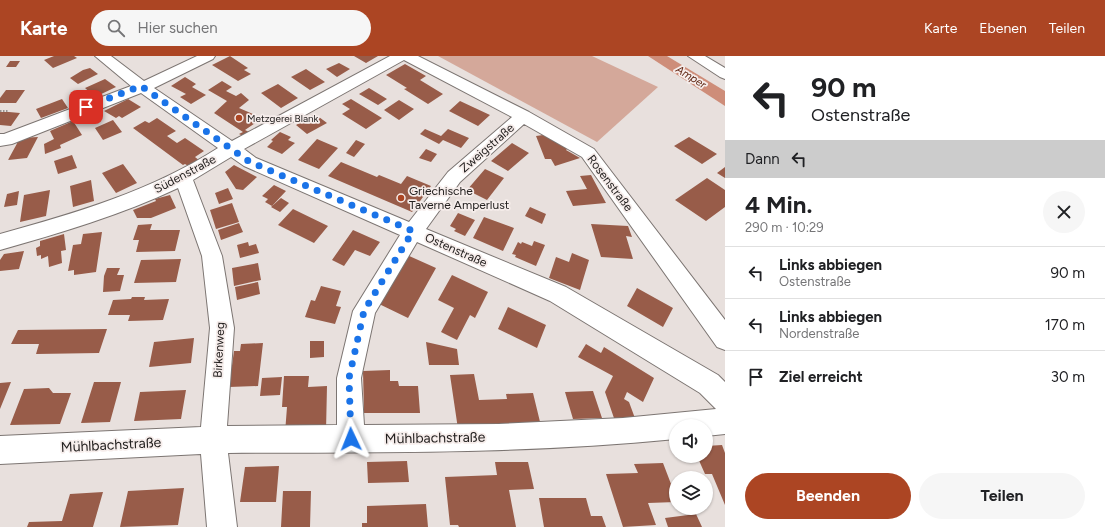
<!DOCTYPE html>
<html lang="de">
<meta charset="utf-8">
<style>
:root{--surface:#fff;--page:#f6f6f6;--text:#202124;--muted:#757577;--line:#e0e0e0;--accent:#ac4523}
body{margin:0;font-family:Figtree,sans-serif;background:var(--page);color:var(--text);height:100vh;display:flex;flex-direction:column;font-size:15px;white-space:nowrap}
*{box-sizing:border-box;margin:0}
p{font-size:13px;color:var(--muted)}
.icon{flex:none;width:22px;height:22px;fill:none;stroke:currentColor;stroke-width:2;stroke-linecap:round;stroke-linejoin:round}
.map{position:relative;flex:1;overflow:hidden}
.details{display:flex;flex-direction:column;background:var(--surface);width:380px}
.details>*{flex:none}
.banner{background:#fff;color:var(--text);overflow:hidden}
.buttons{position:absolute;left:669px;top:363px;display:grid;gap:8px}
.buttons a{display:grid;place-items:center;width:44px;height:44px;border-radius:50%;background:var(--surface);box-shadow:0 1px 3px #0004;font-size:20px}
.pin{position:absolute;display:grid;place-items:center;width:34px;height:34px;color:#fff;margin:-17px;border-radius:8px;box-shadow:0 2px 6px #0006}
.me{position:absolute;width:44px;margin:-22px;rotate:358deg;stroke-linejoin:round;filter:drop-shadow(0 0 3px #0008)}
.turn{display:flex;align-items:center;gap:14px;height:84px;padding:0 20px;font-size:18px}
.turn .icon{width:52px;height:52px;stroke-width:2.5}
.turn b{display:block;font-size:28px;line-height:34px}
.then{display:flex;align-items:center;height:38px;padding:0 20px;background:#0003;gap:8px;font-size:15px}
.round{display:grid;place-items:center;flex:none;width:42px;height:42px;border-radius:21px;background:var(--page)}
.head{display:flex;align-items:center;justify-content:space-between;height:68px;padding:0 20px}
h1{font-size:24px;font-weight:700;line-height:30px}
.cta{display:flex;gap:8px;margin-top:auto;padding:8px 20px}
.cta a{flex:1;height:46px;border-radius:24px;background:var(--accent);color:#fff;font-size:16px;font-weight:700;line-height:46px;text-align:center}
.cta a+a{background:var(--page);color:var(--text)}
ul{padding:0;list-style:none}
li{display:flex;align-items:center;gap:12px;height:52px;padding:0 20px;border-top:1px solid var(--line)}
li div{flex:1}
li b{display:block;font-size:15px}
li em{font-style:normal}
header{display:flex;align-items:center;gap:24px;box-sizing:border-box;height:56px;padding:0 20px;background:var(--accent);color:#fff}
header strong{font-size:19px}
nav{display:flex;gap:22px;margin-inline-start:auto;font-size:14px}
.search{width:280px;height:36px;background:var(--page);display:flex;align-items:center;gap:10px;box-sizing:border-box;padding:0 14px;border-radius:22px;color:var(--muted);font-size:15px}
main{display:flex;flex:1;min-height:0}
.map>svg:first-child{display:block}
.green{fill:#d4a89a}
.water{fill:#ce8d79}
.building{fill:#985c49}
.lines{fill:none;stroke-linecap:round;stroke-linejoin:round}
.minor-casing{stroke:#7c7572;stroke-width:2}
.path{stroke:#97928f;stroke-width:2;stroke-dasharray:1.5 1.5;stroke-linecap:butt}
.minor{fill:#fff;fill-rule:evenodd}
.route{stroke:#1a73e8;stroke-width:7;stroke-dasharray:0 12.6}
.poi-dot{fill:#ac4523;stroke:#f6edeb;stroke-width:1.5}
.labels{text-anchor:middle;dominant-baseline:central;stroke-width:3.5;stroke-linejoin:round;paint-order:stroke}
.far-poi-label{font-size:10px;fill:#242120;stroke:#f6edeb;text-anchor:start}
.far-water-label{font-size:11px;font-style:italic;fill:#5a1f0c;stroke:#f6edeb}
.street-label{font-size:12px;fill:#242120;stroke:#f6edeb}
.poi-label{font-size:12px;fill:#242120;stroke:#f6edeb;text-anchor:start}
.near-street-label{font-size:14px;fill:#242120;stroke:#f6edeb}
</style>
<header>
<strong>Karte</strong>
<div class="search"><svg class="icon" aria-label="search" viewBox="0 0 24 24"><circle cx="10" cy="10" r="6"/><path d="M15 15l6 6"/></svg>Hier suchen</div>
<nav><a>Karte</a><a>Ebenen</a><a>Teilen</a></nav>
</header>
<main>
<div class="map">
<svg width="725" height="471" viewBox="0 0 725 471">
<rect width="100%" height="100%" fill="#e8e0dd"/>
<path class="green" d="M438,0H592L658,31L597,86Z"/>
<path class="water" d="M648,0H667L725,35V50Z"/>
<path class="building" d="M54,0H74L77,2L53,12L44,4Z
M230,0L248,12L244,14L251,18L238,25L212,9Z
M354,0H378L366,7Z
M10,5H20L16,11H6Z
M339,7L350,13L337,21L326,13Z
M405,8L426,20L420,24L443,38L428,48L404,33L407,32L386,19Z
M90,12L98,18L78,28L70,22L83,14Z
M306,13L325,26L310,34L291,21Z
M185,21L196,28L192,31L206,39L191,48L180,41L186,38L171,30Z
M105,23L116,31L95,41L85,32Z
M222,25L232,31L226,35L236,40L241,37L249,44L239,52L253,58L250,60L258,65L245,74L249,76L243,80L239,78L243,76L214,57L227,45L208,34Z
M278,28L298,42L281,52L261,37Z
M369,32L387,43L378,49L359,38Z
M6,34H25L16,47H0V42Z
M62,43L68,52L41,62L36,53Z
M128,43L141,51L122,62L119,60L116,62L104,55Z
M351,43L382,62L366,73L342,58L350,53L342,48Z
M399,44L414,53L399,64L384,54Z
M460,45L490,59L478,70L449,55Z
M0,56H9L20,57L11,70L0,69Z
M315,58L327,67L307,78L296,69Z
M157,62L176,75L167,80L177,87L185,82L204,95L195,101L200,105L190,111L185,108L183,109L133,72L145,65L149,67Z
M113,64L122,76L103,84L95,72Z
M73,65L82,79L60,89L61,92L45,98L44,88L54,83L50,75Z
M425,73L441,80L448,73L469,82L461,92L443,84L439,88L420,78Z
M280,76L291,81L288,84L295,87L282,98L267,91L273,85L271,84Z
M543,79L568,92L566,94L580,102L555,110L551,103H545L536,80Z
M38,81L27,102L8,104L20,82Z
M689,81L717,98L702,108L674,90Z
M317,83L338,92L319,113L298,104Z
M356,84L365,88L354,101L346,97Z
M512,87L529,97L508,115L491,105Z
M426,93L437,98L431,106L419,102Z
M72,99L77,112L58,118L54,105Z
M341,106L377,121L379,119L401,128L407,120L431,130L412,156L328,120Z
M123,108L137,127L116,137L102,117Z
M234,109L257,121L243,134L236,133L225,116Z
M725,111V122L717,117Z
M485,113L504,122L487,144L467,134Z
M591,119L606,147L573,150L566,135L587,133L580,120Z
M707,122L725,134V151L706,165L675,144Z
M91,124L94,145L73,151L70,130Z
M274,129L286,135L272,150L265,146L268,143L262,140Z
M228,132L233,143L219,148L215,137Z
M50,134L46,160L20,166L24,139Z
M19,135L17,149L4,151L7,138Z
M170,139L176,152L151,162H137L133,154L156,145L155,143Z
M281,142L289,147L280,156L271,151Z
M232,147L239,166L216,173L210,154Z
M530,151L546,158L542,168L525,160Z
M293,153L328,170L314,187L278,169Z
M458,157L475,164L465,180L454,175L456,173L450,170Z
M484,161L514,172L503,195L473,182Z
M239,167L243,176L221,184L218,174Z
M152,168L150,174H180L175,195L136,196L139,184H133L138,169Z
M591,168L628,170L632,181L626,180L633,203L601,201Z
M353,174L380,186L370,200L355,194L344,210L332,204Z
M102,176L96,216L74,219V214L68,215L73,189L81,188L83,178Z
M64,178L66,194L61,195L62,207L49,211L48,200L41,203V199L37,200L36,192L40,190V185Z
M534,185L545,189L536,210L515,201L516,199L512,198L518,186L521,188L522,186L532,190Z
M248,186L249,190L256,188L259,197L240,202L237,189Z
M24,195L19,213L0,215V204L4,198Z
M572,197L589,204L580,234L549,222L556,201L569,206Z
M407,199L436,212L408,262L377,247Z
M181,203L176,226L134,227L141,204Z
M258,207L261,224L234,230L232,212Z
M107,212H120L117,219H124L120,235L103,236L104,220Z
M452,219L488,236L475,262L470,259L457,284L441,276L454,252L438,244Z
M258,226L260,238L237,244L235,231Z
M321,230L341,235L336,250L341,251L335,268L305,261L311,244L315,245Z
M637,232L673,252L663,271L627,250Z
M132,241H145L144,244L169,243L163,264L128,265L130,259H108L113,244L131,243Z
M508,251L546,269L537,292L498,273Z
M107,273L99,297L36,298L39,288H11L18,274Z
M194,282L191,307L149,311L154,286Z
M310,285H324V301L310,302Z
M426,286L457,293L459,309H429Z
M263,287L258,330L229,331L234,295H240L241,288Z
M586,288L601,297L604,291L654,322L643,346L627,336L624,343L629,346L636,365H615L605,336L613,320L578,301Z
M390,314V325H398L399,330H418L420,357H364L363,315Z
M474,318L479,344L507,343L506,338L533,337L541,370L458,373L450,319Z
M284,320H309L308,331L327,330L326,375L285,377L287,351H282Z
M282,321L280,339L260,340L262,322Z
M11,326L0,353V327Z
M94,326H121L110,366L81,367Z
M49,332L53,337H71L60,368L10,369L24,333Z
M186,334L181,363L134,365L140,336Z
M593,335L602,362L573,363L565,336Z
M722,389L725,397V449L712,418H705L697,400H706V390Z
M407,405L409,426L368,427L367,406Z
M495,406H528L534,433L509,434L516,471H459L458,469H450L445,421L497,419Z
M663,407L676,441V446L648,447L656,469L623,471L606,418L638,417L634,408Z
M279,410L276,446H240L245,411Z
M184,432L178,469L120,471L128,435Z
M283,435H311L310,471H281Z
M103,436L93,471H27L29,466L62,465L70,438Z
M539,442H586L591,460H602L606,471H544Z
M426,448L428,471H362V467H367V450Z
M696,458L702,471H668L665,462Z"/>
<g class="lines">
<defs>
<path id="minor" d="M95,0H111L144,25L197,0H215L213,3L154,32L232,85L390,0H418L529,56L594,93L725,264V294L717,291L582,101L524,68L460,126L426,173L566,231L718,319L725,326V378L706,380V370H676V383C527,398 377,396 228,397L237,471H207L201,398L0,408V380L201,371L210,272L202,200L178,132C121,159 60,177 0,194V178C76,157 151,135 218,92L141,37L12,88L0,90V78H4L131,30ZM404,4L512,61L448,116L409,166L256,102L244,93ZM231,101L244,110L400,179L353,255L337,322V369L227,370L234,272L222,200L193,124ZM417,186L550,245L700,337L716,353L623,362L499,368L364,369L361,322L375,257Z
M688,0H705L725,12V23L720,21Z"/>
</defs>
<use href="#minor" class="minor-casing"/>
<path class="path" d="M0,55H8"/>
<use href="#minor" class="minor"/>
</g>
<g class="lines">
<path class="route" d="M86,51L141,30L250,106L413,175L364,255L349,322L351,383"/>
</g>
<g class="poi-dot">
<circle cx="239" cy="62" r="4"/>
<circle cx="401" cy="142" r="4"/>
</g>
<g class="labels">
<g class="far-poi-label">
<text x="247" y="62">Metzgerei Blank</text>
</g>
<g class="far-water-label">
<text transform="translate(691 21) rotate(32)">Amper</text>
</g>
<g class="street-label">
<text transform="translate(487 92) rotate(-41)">Zweigstraße</text>
<text transform="translate(185 118) rotate(-28)">Südenstraße</text>
<text transform="translate(610 127) rotate(53)">Rosenstraße</text>
<text transform="translate(456 194) rotate(24)">Ostenstraße</text>
<text transform="translate(219 294) rotate(-87)">Birkenweg</text>
</g>
<g class="poi-label">
<text x="409" y="135">Griechische<tspan x="409" dy="14">Taverne Amperlust</tspan></text>
</g>
<g class="near-street-label">
<text transform="translate(435 382) rotate(-1)">Mühlbachstraße</text>
<text transform="translate(111 389) rotate(-3)">Mühlbachstraße</text>
</g>
</g>
</svg>
<div class="buttons">
<a><svg class="icon" aria-label="sound" viewBox="0 0 24 24"><path d="M4 9h4l5-4v14l-5-4H4zM17 9q2 3 0 6"/></svg></a>
<a><svg class="icon" aria-label="layers" viewBox="0 0 24 24"><path d="M12 4l9 5-9 5-9-5zM3 14l9 5 9-5"/></svg></a>
</div>
<div class="pin" style="left:86px;top:51px;background:#d93025"><svg class="icon" aria-label="arrive" viewBox="0 0 24 24"><path d="M6 21V4h12l-3 4 3 4H6"/></svg></div>
<svg class="me" style="left:351px;top:383px" viewBox="-20 -20 40 40"><path d="M0-17L14 15 0 8-14 15z" fill="#1a73e8" stroke="#fff" stroke-width="4"/></svg>
</div>
<section class="details">
<div class="banner">
<div class="turn"><svg class="icon" aria-label="left" viewBox="0 0 24 24"><path d="M17 20v-9H6M10 6l-5 5 5 5"/></svg><div><b>90 m</b>Ostenstraße</div></div>
<div class="then">Dann<svg class="icon" aria-label="left" viewBox="0 0 24 24"><path d="M17 20v-9H6M10 6l-5 5 5 5"/></svg></div>
</div>
<div class="head"><div><h1>4 Min.</h1><p>290 m · 10:29</p></div><a class="round"><svg class="icon" aria-label="close" viewBox="0 0 24 24"><path d="M6 6l12 12M18 6L6 18"/></svg></a></div>
<ul>
<li><svg class="icon" aria-label="left" viewBox="0 0 24 24"><path d="M17 20v-9H6M10 6l-5 5 5 5"/></svg><div><b>Links abbiegen</b><p>Ostenstraße</p></div><em>90 m</em></li>
<li><svg class="icon" aria-label="left" viewBox="0 0 24 24"><path d="M17 20v-9H6M10 6l-5 5 5 5"/></svg><div><b>Links abbiegen</b><p>Nordenstraße</p></div><em>170 m</em></li>
<li><svg class="icon" aria-label="arrive" viewBox="0 0 24 24"><path d="M6 21V4h12l-3 4 3 4H6"/></svg><div><b>Ziel erreicht</b></div><em>30 m</em></li>
</ul>
<div class="cta"><a>Beenden</a><a>Teilen</a></div>
</section>
</main>
